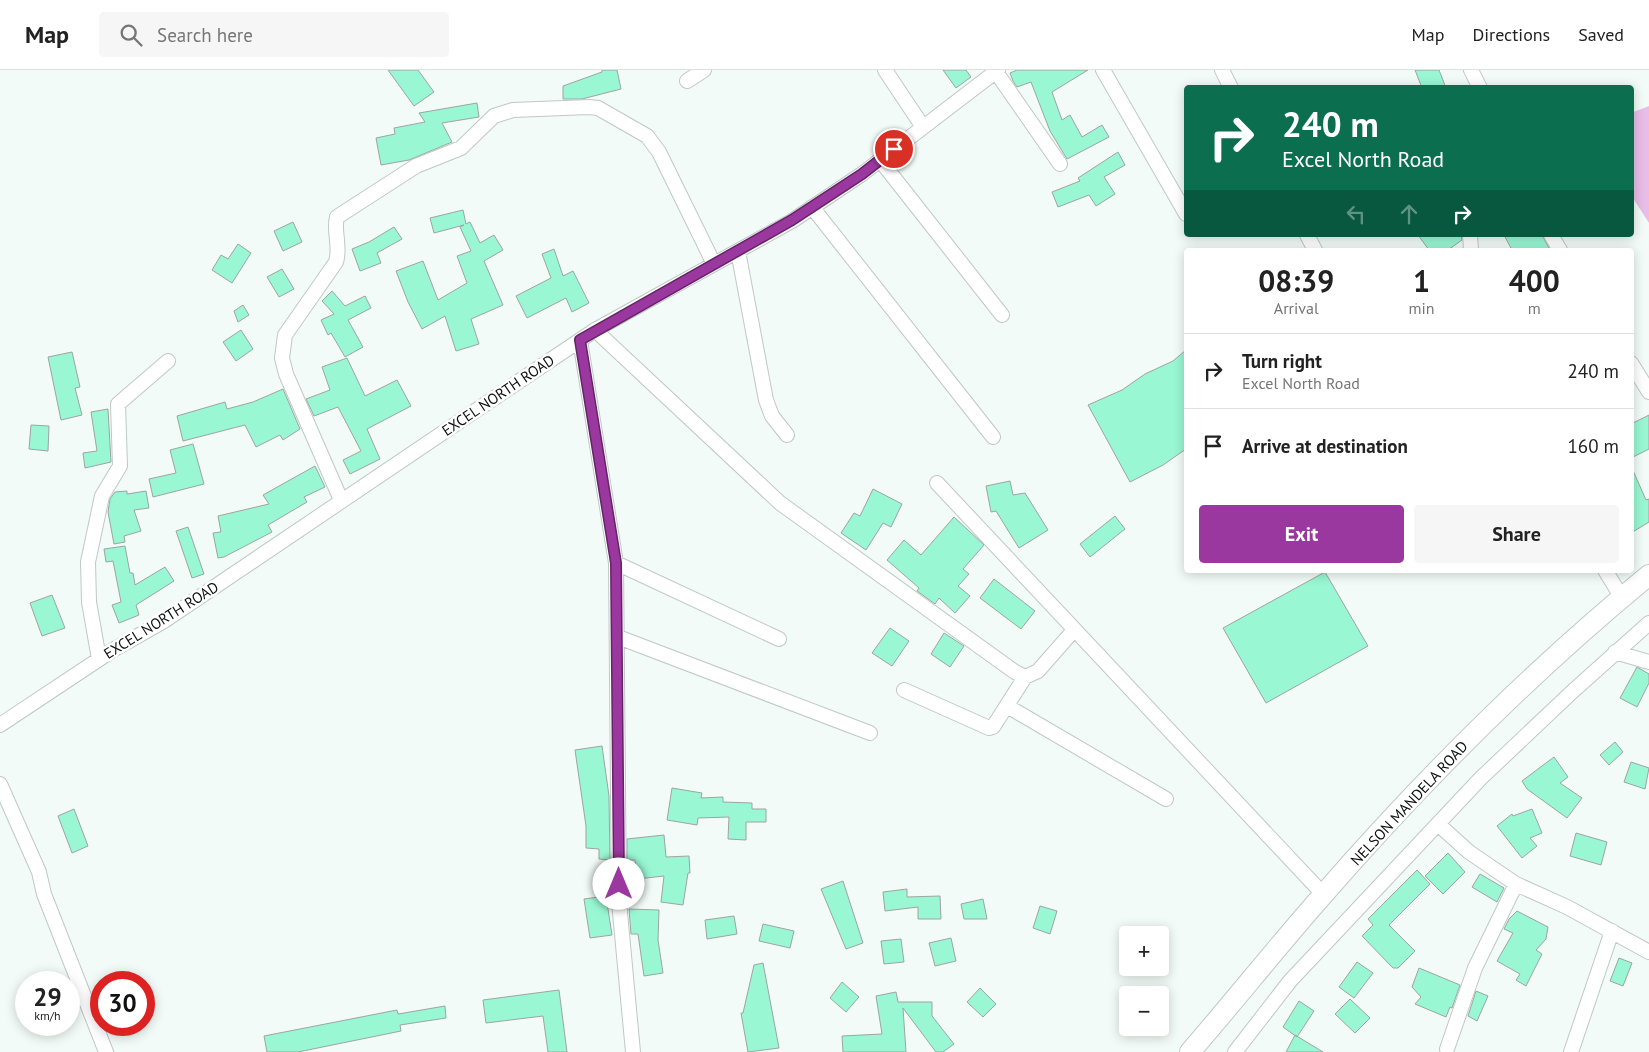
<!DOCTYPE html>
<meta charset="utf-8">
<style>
:root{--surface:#fff;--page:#f6f6f6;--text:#222;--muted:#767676;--line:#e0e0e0;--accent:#9b389f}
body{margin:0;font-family:"PT Sans",sans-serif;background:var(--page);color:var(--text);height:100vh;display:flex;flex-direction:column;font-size:19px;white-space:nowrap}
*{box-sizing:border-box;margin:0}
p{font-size:16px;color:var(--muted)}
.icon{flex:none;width:28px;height:28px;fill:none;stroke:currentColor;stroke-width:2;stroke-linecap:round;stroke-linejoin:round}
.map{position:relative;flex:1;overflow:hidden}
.side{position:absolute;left:1184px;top:178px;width:450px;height:325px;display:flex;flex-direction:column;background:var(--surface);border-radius:5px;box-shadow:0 2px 12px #0003}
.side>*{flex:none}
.hud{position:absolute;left:1184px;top:15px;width:450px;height:152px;border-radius:5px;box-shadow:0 2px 12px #0003;background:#0b6e4f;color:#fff;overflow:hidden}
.tools{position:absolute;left:1119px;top:856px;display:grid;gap:10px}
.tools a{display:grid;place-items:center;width:50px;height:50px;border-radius:5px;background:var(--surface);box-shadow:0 2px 12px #0003;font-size:25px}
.speed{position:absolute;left:15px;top:901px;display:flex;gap:10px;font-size:25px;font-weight:700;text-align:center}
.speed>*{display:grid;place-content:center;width:65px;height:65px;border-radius:50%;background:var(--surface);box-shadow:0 2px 12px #0003;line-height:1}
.speed small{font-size:12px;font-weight:400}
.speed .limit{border:8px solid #d22;background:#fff;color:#111}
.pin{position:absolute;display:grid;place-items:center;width:42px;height:42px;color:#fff;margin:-21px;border:2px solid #fff;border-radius:50%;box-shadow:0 1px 5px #0007}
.me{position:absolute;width:55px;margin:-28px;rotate:0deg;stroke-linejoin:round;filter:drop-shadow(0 0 4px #0008)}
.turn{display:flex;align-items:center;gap:18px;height:105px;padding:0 15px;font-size:22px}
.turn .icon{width:65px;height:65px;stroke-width:2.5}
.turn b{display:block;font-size:35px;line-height:42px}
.lanes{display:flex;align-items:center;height:48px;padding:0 15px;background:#0003;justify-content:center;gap:25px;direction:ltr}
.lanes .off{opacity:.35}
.eta{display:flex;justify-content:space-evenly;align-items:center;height:85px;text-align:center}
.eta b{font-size:30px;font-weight:700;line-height:35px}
.primary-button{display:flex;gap:10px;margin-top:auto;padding:10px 15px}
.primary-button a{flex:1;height:58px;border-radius:5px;background:var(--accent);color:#fff;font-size:20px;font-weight:700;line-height:58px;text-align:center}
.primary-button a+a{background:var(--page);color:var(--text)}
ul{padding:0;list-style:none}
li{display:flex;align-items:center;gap:15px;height:75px;padding:0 15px;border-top:1px solid var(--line)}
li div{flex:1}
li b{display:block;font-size:19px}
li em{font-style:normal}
header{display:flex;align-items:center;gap:30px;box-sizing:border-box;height:70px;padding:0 25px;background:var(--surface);border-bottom:1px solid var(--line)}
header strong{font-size:24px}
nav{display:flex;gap:28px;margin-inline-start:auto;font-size:18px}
.search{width:350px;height:45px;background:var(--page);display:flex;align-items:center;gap:12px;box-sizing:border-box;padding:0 18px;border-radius:5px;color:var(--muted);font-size:19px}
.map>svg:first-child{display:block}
.green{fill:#e8bde7}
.building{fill:#99f7d3;stroke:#9da5a2}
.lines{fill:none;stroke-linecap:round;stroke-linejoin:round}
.street-casing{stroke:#c0c8c5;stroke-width:16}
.secondary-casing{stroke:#c0c8c5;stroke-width:22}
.street{stroke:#fff;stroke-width:14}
.secondary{stroke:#fff;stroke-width:20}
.route-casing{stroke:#652467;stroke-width:12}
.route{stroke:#9b389f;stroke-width:9}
.labels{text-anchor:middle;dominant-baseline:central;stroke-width:5;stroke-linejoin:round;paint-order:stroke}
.street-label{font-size:15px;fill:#0d100f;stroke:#fff}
</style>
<header>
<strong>Map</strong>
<div class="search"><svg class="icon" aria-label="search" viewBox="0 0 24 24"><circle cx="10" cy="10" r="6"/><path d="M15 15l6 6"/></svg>Search here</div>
<nav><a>Map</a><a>Directions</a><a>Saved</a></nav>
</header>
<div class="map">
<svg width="1649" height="982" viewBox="0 0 1649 982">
<rect width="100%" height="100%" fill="#f2fbf7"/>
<path class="green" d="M1649,36V153L1631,125V43Z"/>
<path class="building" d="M388,0H418L434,22L414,36Z
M602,0H617L621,19L582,29H563V16L602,2Z
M943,0H966L971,7L956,18Z
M1017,0H1088L1052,22L1062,50L1070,45L1082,67L1102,55L1109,67L1067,89L1050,61L1031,12L1017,17L1013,11L1010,3Z
M1415,0H1439L1446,18H1422Z
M477,33L479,47L442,53L452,72L409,90L381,95L376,68L395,64L394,58L425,52L419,43Z
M1118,82L1125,95L1104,107L1115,124L1096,136L1089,125L1058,137L1052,122L1080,111L1078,108Z
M463,140L466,154L470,152L480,173L494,165L503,180L484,191L503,235L471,249L479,274L456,281L445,246L422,259L408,232L396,201L423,191L438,230L467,213L457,186L471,181L460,157L464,155L434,163L430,148Z
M293,152L302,172L283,181L274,161Z
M394,157L402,169L377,183L381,193L360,201L352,179L369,172Z
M1418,165H1461L1462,170L1448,180H1429Z
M1504,165H1542L1550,180H1512Z
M238,174L251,183L232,213L212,200L221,185L228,189Z
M554,179L563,206L573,201L589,233L572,242L566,228L527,248L516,226L551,208L542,184Z
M282,199L294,219L279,227L267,207Z
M332,221L345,236L365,226L371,238L348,250L363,277L345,287L331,263L328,265L321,250L334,244L322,231Z
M243,235L249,245L238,252L234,241Z
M241,260L253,279L236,291L223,272Z
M1186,280V379L1163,395L1130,412L1088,335L1122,320L1145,304L1173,291Z
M72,282L80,317L75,318L82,345L61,350L48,287Z
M347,288L365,326L397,310L411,336L367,359L380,389L350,404L343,390L361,381L338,337L314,346L306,329L330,320L322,297Z
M283,319L300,359L283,370L280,365L256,377L245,355L183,371L177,346L225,332L227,339L253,332Z
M108,339L111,392L85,398L83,383L97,381L91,342Z
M1649,345V379L1631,388V354Z
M31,355L49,356L48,381L29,379Z
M193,374L204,414L153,427L149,409L176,403L170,380Z
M315,396L325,417L304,427L307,432L268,455L272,462L224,487L218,488L213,463L221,462L218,446L269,434L263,425Z
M1631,396L1646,430L1649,429V452L1631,463Z
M1010,411L1013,425L1025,423L1048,460L1019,478L996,441L991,442L986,416Z
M873,419L902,434L891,457L883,453L866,480L841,463L854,443L860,446Z
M127,421V424L146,421L149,438L134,440L141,461L124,466L125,472L114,474L108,442L110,429L115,422Z
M1115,446L1125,459L1090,487L1080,474Z
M954,447L984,475L963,499L969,504L958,516L970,526L955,543L939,528L935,534L917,521L919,518L887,490L904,470L921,485Z
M188,457L204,504L192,508L176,461Z
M125,476L130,503H133L135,515L165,497L174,511L136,535L139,545L119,553L112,535L121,532L113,491L106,492L104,479Z
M1325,502L1368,576L1266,633L1223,558Z
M994,509L1035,541L1021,559L980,528Z
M52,525L65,558L42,566L30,533Z
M890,558L909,571L892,596L872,583Z
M944,563L964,576L950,597L931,584Z
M1637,597L1649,604V613L1637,637L1620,628Z
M1615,672L1623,682L1609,695L1600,685Z
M602,676L609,726L610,790L599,789V779L586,778V756L575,680Z
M1554,687L1568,707L1560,713L1582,728L1567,748L1527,719L1522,711Z
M1631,692L1649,698L1645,719L1624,712Z
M672,718L702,723L701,728L723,727V732L752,733V739H766V752H746V770L728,769L729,747L698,748L697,755L667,750Z
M74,739L88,776L72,783L58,746Z
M1532,739L1542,763L1530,768L1537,776L1522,788L1497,756L1512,744L1513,746Z
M1576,763L1607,772L1601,795L1570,786Z
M664,765L666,787L689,786L690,803H688L683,835L661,832L664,806L637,809L635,790H627V769Z
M1448,783L1465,802L1443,824L1425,806Z
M1417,800L1430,814L1389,855L1415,881L1398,898H1393L1362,866L1373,855L1368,849Z
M1480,804L1504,818L1497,832L1472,817Z
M843,811L863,873L846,879L821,819Z
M907,819V827L940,826L941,849H918V837L885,841L883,822Z
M606,826L612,865L590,868L584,829Z
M983,829L987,849H964L961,834Z
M1040,836L1057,841L1050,864L1033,858Z
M629,839L659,840L658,870L663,903L644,906L638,864H631Z
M1517,841L1548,857L1546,869L1536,880L1542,884L1526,916L1516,910L1520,904L1497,891L1513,863L1504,859L1509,849Z
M734,846L737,864L707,869L705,850Z
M763,854L794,861L790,878L759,871Z
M951,868L956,891L935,896L929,873Z
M901,869L904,892L884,894L881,871Z
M1619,888L1632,893L1623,916L1610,911Z
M1357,892L1373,903L1354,928L1339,917Z
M763,893L779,978L748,982L741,943H743L754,895Z
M1419,898L1460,915L1452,938L1450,937L1446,947L1415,934L1421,927L1412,917Z
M842,912L859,927L846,942L830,928Z
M980,918L996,934L983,947L967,932Z
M559,920L567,982H548L543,946L486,953L483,930Z
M1476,921L1488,926L1477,951L1468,946Z
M896,922L898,932H932V946L954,974L943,982H936L903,938L906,982H843L842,966L882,964L876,926Z
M1350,929L1370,948L1355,963L1335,944Z
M1299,931L1314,941L1297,967L1283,957Z
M445,936L446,948L400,955L401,961L298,982H267L264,966L397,940L398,944Z
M1295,965L1323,982H1286Z"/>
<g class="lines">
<defs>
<path id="street" d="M885,0L923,57
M1103,0L1186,144
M1222,0L1231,18
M1471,0L1480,18
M996,2L1060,94
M687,11L704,0
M880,90L1002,245
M812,137L993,367
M1307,165L1315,180
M1470,165L1471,180
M1551,165L1560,180
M738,181L766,330L772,346L787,365
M595,260L780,433L1015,602L1025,607L1038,601L1074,560
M580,270L616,493L619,832L633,982
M1631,293L1649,322
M937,413L1323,824
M341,430L286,304L282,288L285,265L336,192C341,176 333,161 337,147L416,96L461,78L494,46L513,40L589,37L598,38L647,66L659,82L714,194
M616,493L779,569
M1605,500L1622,528
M618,567L870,663
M1615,582L1649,592
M99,589L89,532L88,492L102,426L120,396L118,334L168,291
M904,620L989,658L993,657L1025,607
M1007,636L1166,729
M0,655L113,580L164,551L595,260L792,151L862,104L998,0
M0,714L39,802L44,824L106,982
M1439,755L1469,782L1516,814L1567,837L1649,882
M1447,979L1475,898L1516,814
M1235,982L1290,911L1481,708L1573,621L1649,553
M1571,982L1612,861"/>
<path id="secondary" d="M1190,982C1235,930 1277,877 1322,826C1422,711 1531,602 1649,505"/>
</defs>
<use href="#street" class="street-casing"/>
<use href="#secondary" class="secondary-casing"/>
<use href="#street" class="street"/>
<use href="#secondary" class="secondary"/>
</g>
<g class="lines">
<defs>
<path id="route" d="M619,814L616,493L580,270L792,150L862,104L894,79"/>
</defs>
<use href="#route" class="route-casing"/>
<use href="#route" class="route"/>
</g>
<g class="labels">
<g class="street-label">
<text transform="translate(498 325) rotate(-34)">EXCEL NORTH ROAD</text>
<text transform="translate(161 550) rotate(-32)">EXCEL NORTH ROAD</text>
<text transform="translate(1409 733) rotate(-47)">NELSON MANDELA ROAD</text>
</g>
</g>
</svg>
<div class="tools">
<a>+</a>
<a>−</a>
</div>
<div class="speed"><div>29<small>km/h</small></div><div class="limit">30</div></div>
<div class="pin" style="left:894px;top:79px;background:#d93025"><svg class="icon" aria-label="arrive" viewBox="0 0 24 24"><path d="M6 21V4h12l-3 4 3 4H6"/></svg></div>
<svg class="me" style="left:619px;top:814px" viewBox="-20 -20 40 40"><circle r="19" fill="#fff"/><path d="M0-13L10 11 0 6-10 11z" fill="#9b389f"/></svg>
<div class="hud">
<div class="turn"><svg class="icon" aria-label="right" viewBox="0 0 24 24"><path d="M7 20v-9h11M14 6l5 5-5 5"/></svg><div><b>240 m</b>Excel North Road</div></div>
<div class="lanes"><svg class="icon off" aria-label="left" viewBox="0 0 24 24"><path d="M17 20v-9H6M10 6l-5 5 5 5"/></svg><svg class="icon off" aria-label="ahead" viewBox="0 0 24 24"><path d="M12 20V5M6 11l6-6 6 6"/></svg><svg class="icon" aria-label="right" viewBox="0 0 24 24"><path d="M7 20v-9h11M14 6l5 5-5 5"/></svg></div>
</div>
<section class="side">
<div class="eta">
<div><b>08:39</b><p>Arrival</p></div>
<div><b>1</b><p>min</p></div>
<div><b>400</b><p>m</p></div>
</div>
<ul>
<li><svg class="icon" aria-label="right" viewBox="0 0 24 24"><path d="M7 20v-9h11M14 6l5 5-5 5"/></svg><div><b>Turn right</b><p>Excel North Road</p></div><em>240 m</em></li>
<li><svg class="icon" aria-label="arrive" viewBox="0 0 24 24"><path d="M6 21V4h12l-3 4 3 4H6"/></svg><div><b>Arrive at destination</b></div><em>160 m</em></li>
</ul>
<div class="primary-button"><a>Exit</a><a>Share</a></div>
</section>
</div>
